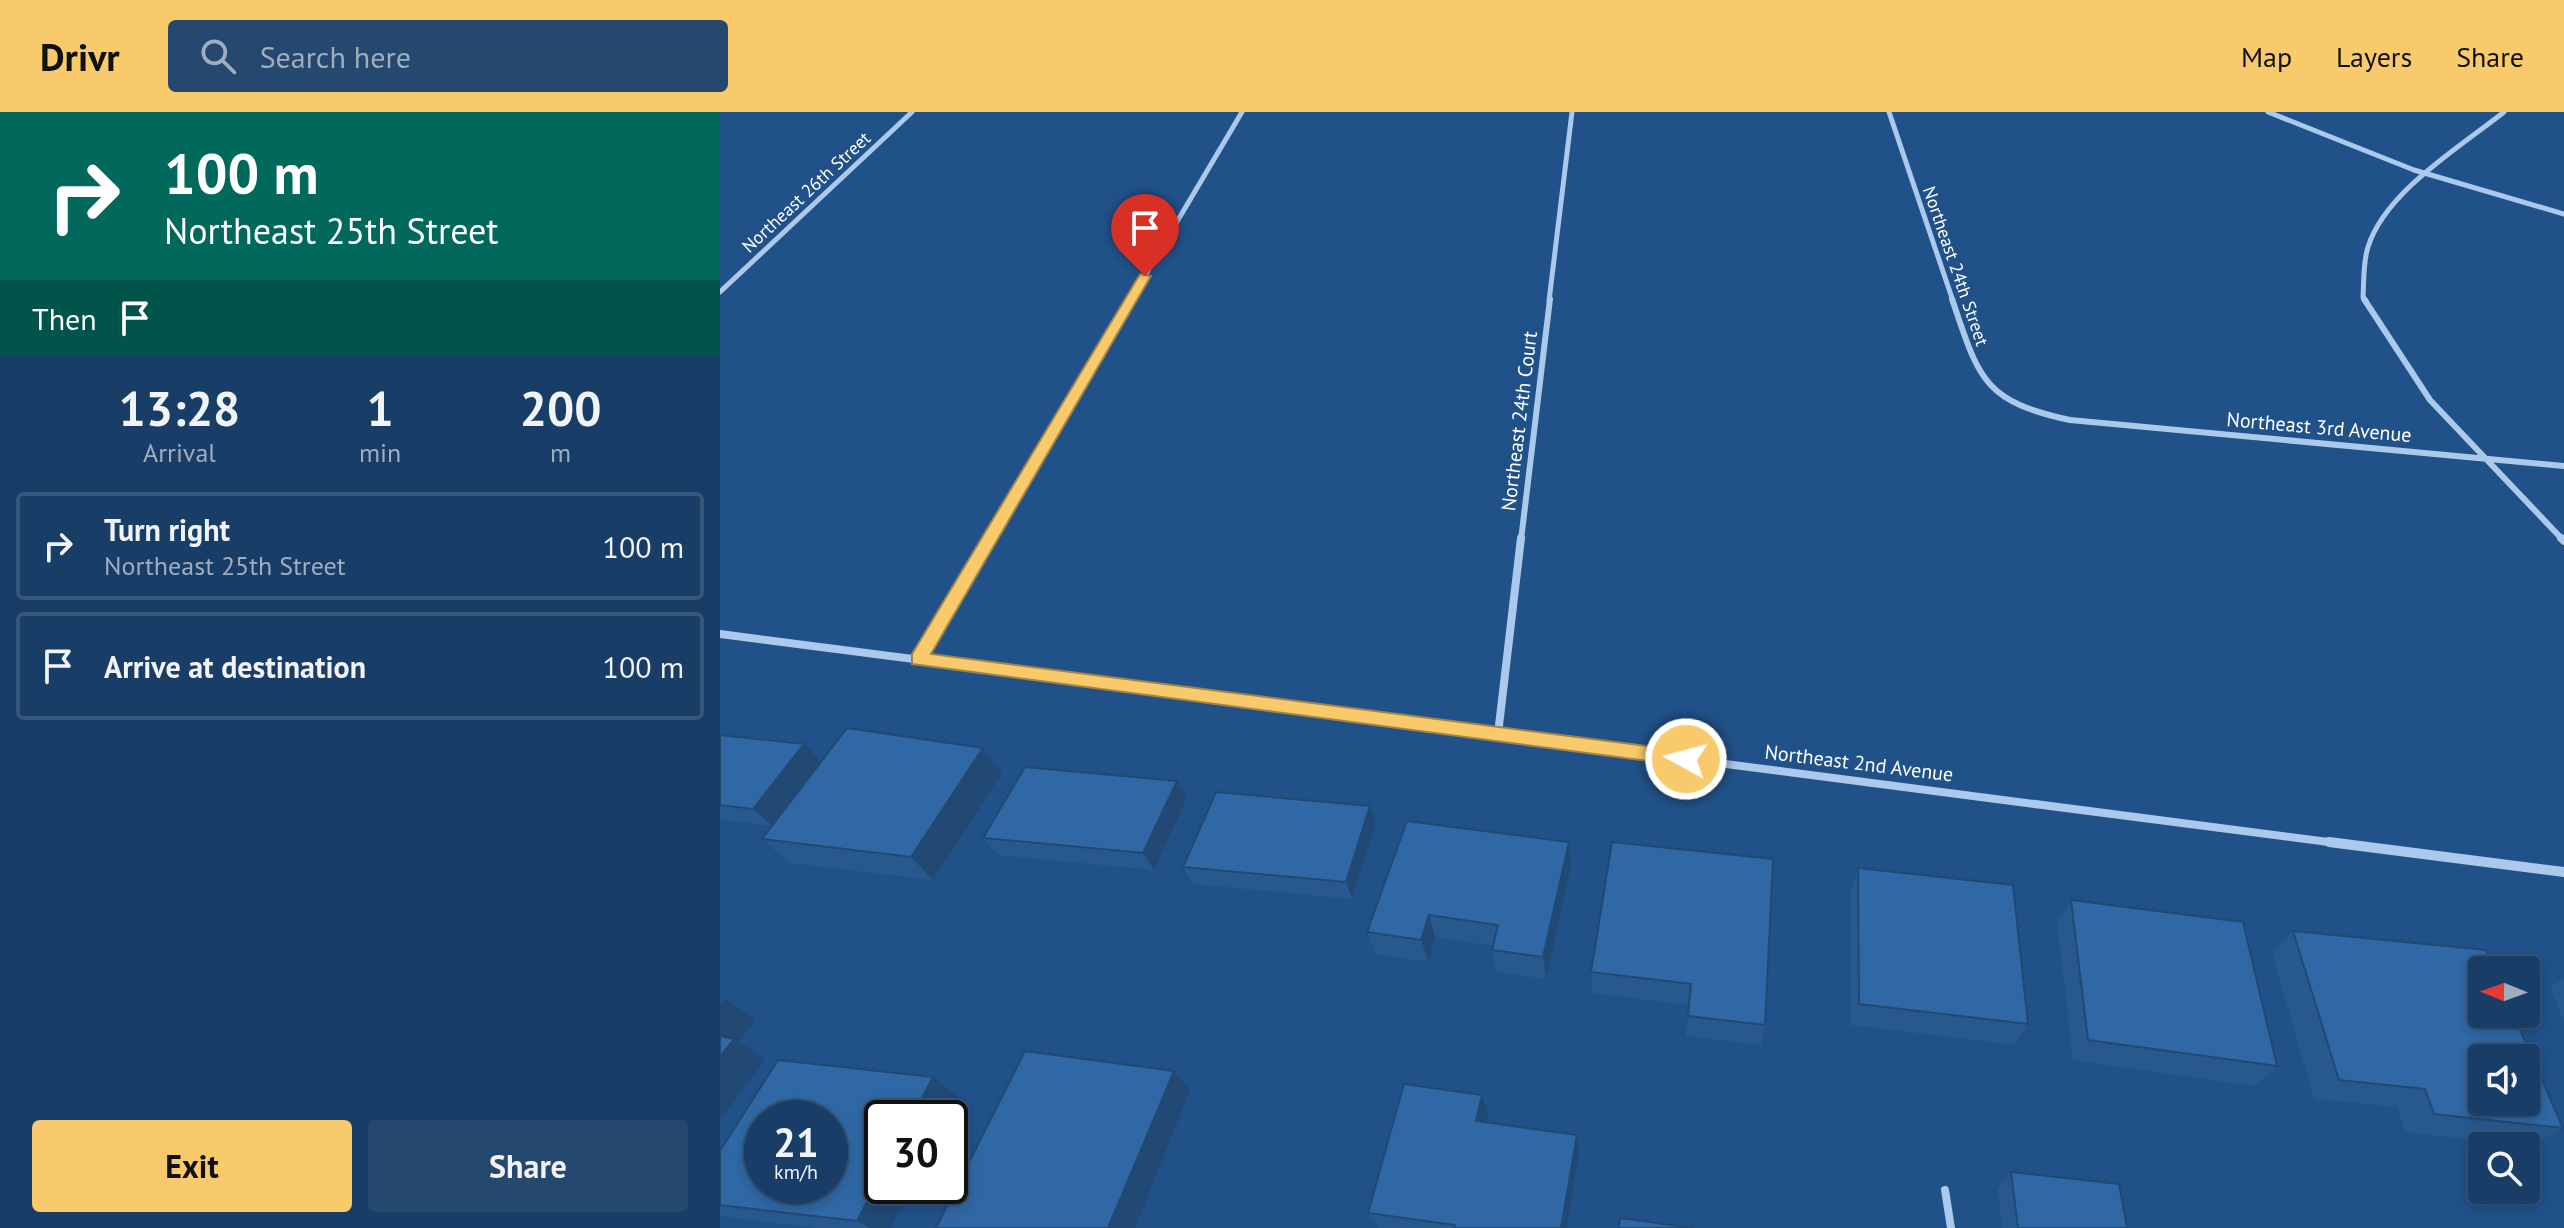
<!DOCTYPE html>
<style>
:root{--surface:#183d66;--page:#25486f;--text:#f1f3f6;--muted:#9faebf;--line:#36567a;--accent:#f8ca6b}
body{margin:0;font-family:"PT Sans",sans-serif;background:var(--page);color:var(--text);height:100vh;display:flex;flex-direction:column;font-size:30px;white-space:nowrap}
*{box-sizing:border-box;margin:0}
p{font-size:26px;color:var(--muted)}
.icon{flex:none;width:44px;height:44px;fill:none;stroke:currentColor;stroke-width:2;stroke-linecap:round;stroke-linejoin:round}
.map{position:relative;flex:1;overflow:hidden}
.side{display:flex;flex-direction:column;background:var(--surface);width:720px}
.side>*{flex:none}
.top-card{background:#00695c;color:#fff;overflow:hidden}
.needle{width:52px;rotate:271deg}
.fabs{position:absolute;left:1748px;top:844px;display:grid;gap:16px}
.fabs a{display:grid;place-items:center;width:72px;height:72px;border-radius:8px;background:var(--surface);box-shadow:0 4px 12px #0003,0 0 0 2px var(--line);font-size:40px}
.speed{position:absolute;left:24px;top:988px;display:flex;gap:16px;font-size:40px;font-weight:700;text-align:center}
.speed>*{display:grid;place-content:center;width:104px;height:104px;border-radius:50%;background:var(--surface);box-shadow:0 4px 12px #0003,0 0 0 2px var(--line);line-height:1}
.speed small{font-size:20px;font-weight:400}
.speed .limit{border:4px solid #111;border-radius:12px;background:#fff;color:#111}
.pin{position:absolute;display:grid;place-items:center;width:68px;height:68px;color:#fff;margin:-82px -34px;border-radius:50% 50% 50% 0;rotate:-45deg;box-shadow:0 0 8px #0007}
.pin .icon{rotate:45deg}
.me{position:absolute;width:88px;margin:-44px;rotate:277deg;stroke-linejoin:round;filter:drop-shadow(0 0 6px #0008)}
.turn{display:flex;align-items:center;gap:28px;height:168px;padding:0 32px;font-size:36px}
.turn .icon{width:104px;height:104px;stroke-width:2.5}
.turn b{display:block;font-size:56px;line-height:68px}
.then{display:flex;align-items:center;height:76px;padding:0 32px;background:#0003;gap:16px;font-size:30px}
.eta{display:flex;justify-content:space-evenly;align-items:center;height:136px;text-align:center}
.eta b{font-size:48px;font-weight:700;line-height:56px}
.primary-button{display:flex;gap:16px;margin-top:auto;padding:16px 32px}
.primary-button a{flex:1;height:92px;border-radius:8px;background:var(--accent);color:#111;font-size:32px;font-weight:700;line-height:92px;text-align:center}
.primary-button a+a{background:var(--page);color:var(--text)}
ul{padding:0;list-style:none}
li{display:flex;align-items:center;gap:24px;height:108px;margin:0 16px 12px;padding:0 16px;border:4px solid var(--line);border-radius:8px}
li div{flex:1}
li b{display:block;font-size:30px}
li em{font-style:normal}
header{display:flex;align-items:center;gap:48px;box-sizing:border-box;height:112px;padding:0 40px;background:var(--accent);color:#111}
header strong{font-size:38px}
nav{display:flex;gap:44px;margin-inline-start:auto;font-size:28px}
.search{width:560px;height:72px;background:var(--page);display:flex;align-items:center;gap:20px;box-sizing:border-box;padding:0 28px;border-radius:8px;color:var(--muted);font-size:30px}
main{display:flex;flex:1;min-height:0}
.map>svg:first-child{display:block}
.lines{fill:none;stroke-linecap:round;stroke-linejoin:round}
.service{stroke:#aac9eb;stroke-width:8}
.minor-far3{stroke:#aac9eb;stroke-width:5}
.minor-far2{stroke:#aac9eb;stroke-width:6}
.minor-far1{stroke:#aac9eb;stroke-width:8}
.minor{stroke:#aac9eb;stroke-width:10}
.wall{fill:#28598e}
.shaded-wall{fill:#214974}
.building{fill:#2f68a5;stroke:#214974;stroke-width:2;fill-rule:evenodd}
.route{fill:#f8ca6b;stroke:#a18346;stroke-width:2}
.labels{text-anchor:middle;dominant-baseline:central;stroke-width:8;stroke-linejoin:round;paint-order:stroke}
.far-street-label{font-size:18px;fill:#fff;stroke:#205188}
.street-label{font-size:20px;fill:#fff;stroke:#205188}
</style>
<header>
<strong>Drivr</strong>
<div class="search"><svg class="icon" aria-label="search" viewBox="0 0 24 24"><circle cx="10" cy="10" r="6"/><path d="M15 15l6 6"/></svg>Search here</div>
<nav><a>Map</a><a>Layers</a><a>Share</a></nav>
</header>
<main>
<section class="side">
<div class="top-card">
<div class="turn"><svg class="icon" aria-label="right" viewBox="0 0 24 24"><path d="M7 20v-9h11M14 6l5 5-5 5"/></svg><div><b>100 m</b>Northeast 25th Street</div></div>
<div class="then">Then<svg class="icon" aria-label="arrive" viewBox="0 0 24 24"><path d="M6 21V4h12l-3 4 3 4H6"/></svg></div>
</div>
<div class="eta">
<div><b>13:28</b><p>Arrival</p></div>
<div><b>1</b><p>min</p></div>
<div><b>200</b><p>m</p></div>
</div>
<ul>
<li><svg class="icon" aria-label="right" viewBox="0 0 24 24"><path d="M7 20v-9h11M14 6l5 5-5 5"/></svg><div><b>Turn right</b><p>Northeast 25th Street</p></div><em>100 m</em></li>
<li><svg class="icon" aria-label="arrive" viewBox="0 0 24 24"><path d="M6 21V4h12l-3 4 3 4H6"/></svg><div><b>Arrive at destination</b></div><em>100 m</em></li>
</ul>
<div class="primary-button"><a>Exit</a><a>Share</a></div>
</section>
<div class="map">
<svg width="1844" height="1116" viewBox="0 0 1844 1116">
<rect width="100%" height="100%" fill="#205188"/>
<g class="lines">
<path class="service" d="M1225,1078L1231,1116"/>
<path class="minor-far3" d="M1169,0L1233,189
M1548,0L1694,58L1844,102
M0,180L192,0
M410,189L522,0
M829,189L852,0
M1646,189L1643,185C1644,169 1643,150 1648,135C1665,80 1740,35 1784,0"/>
<path class="minor-far2" d="M1232,187C1259,266 1262,289 1350,308L1844,354
M1644,187L1710,288L1843,428
M269,428L411,187
M801,428L830,187"/>
<path class="minor-far1" d="M1841,426L1844,429
M0,522L1624,732
M199,547L270,426
M778,622L801,426"/>
<path class="minor" d="M1609,730L1844,760"/>
</g>
<path class="wall" d="M0,623L100,649L52,714L0,708Z
M263,636L282,661L213,768L69,751L42,727Z
M467,686L434,758L278,743L263,726Z
M656,711L632,787L473,772L463,755Z
M849,730L851,754L826,867L777,860L772,838L773,834L715,825L709,850L656,842L647,820Z
M892,730L1045,913L1041,933L966,924L969,893L873,881L871,860Z
M1138,756L1308,912L1295,933L1131,913V780Z
M1351,788L1557,954L1535,974L1353,948L1337,811Z
M1573,819L1843,1016L1809,1034L1685,1020L1677,995L1594,987L1552,841Z
M1844,866V909L1830,876Z
M213,965L238,984L227,1006H162L192,1074L171,1116H98L5,1105L0,1103V1039Z
M768,1002L766,1010L857,1023L859,1041L847,1116H659L648,1101Z
M1291,1060L1407,1116H1282L1278,1077Z"/>
<path class="shaded-wall" d="M84,632L100,649L52,714L33,697Z
M263,636L282,661L213,768L191,745Z
M457,669L467,686L434,758L423,741Z
M650,694L656,711L632,787L626,770Z
M849,730L851,754L826,867L823,845Z
M709,803L715,825L709,850L701,828Z
M5,887L36,908L19,930L45,947L0,1008V893Z
M454,959L470,978L415,1116H388Z
M213,965L238,984L227,1006H191Z
M762,983L768,1002L762,1027L756,1009Z
M857,1023L859,1041L847,1116H841Z
M162,1061V1074H192L171,1116H150L137,1109Z"/>
<path class="building" d="M127,616L263,636L191,745L42,727Z
M0,623L84,632L33,697L0,693Z
M305,655L457,669L423,741L263,726Z
M496,680L650,694L626,770L463,755Z
M687,709L849,730L823,845L772,838L778,813L709,803L701,828L647,820Z
M892,730L1053,747L1045,913L968,904L971,872L871,860Z
M1138,756L1293,773L1308,912L1139,892Z
M1351,788L1523,810L1557,954L1368,928Z
M1573,819L1766,838L1774,858H1762V902H1793L1843,1016L1714,1002L1705,977L1619,968ZM1762,946H1806V990H1762Z
M0,924L14,927L0,945Z
M305,939L454,959L388,1116H216Z
M58,948L213,965L191,1006H162V1061L137,1109L0,1093V1039ZM42,1006H110V1074H42Z
M684,972L762,983L756,1009L857,1023L841,1116H734L735,1113L648,1101Z
M1291,1060L1399,1072L1407,1116H1298Z
M900,1106L973,1116H899Z"/>
<path class="route" d="M420,162L431,164L211,542L966,639L976,647L973,652L966,654L192,552V542Z"/>
<g class="labels">
<g class="far-street-label">
<text transform="translate(86 80) rotate(-43)">Northeast 26th Street</text>
<text transform="translate(1236 154) rotate(71)">Northeast 24th Street</text>
</g>
<g class="street-label">
<text transform="translate(799 309) rotate(-83)">Northeast 24th Court</text>
<text transform="translate(1599 315) rotate(5)">Northeast 3rd Avenue</text>
<text transform="translate(1139 651) rotate(7)">Northeast 2nd Avenue</text>
</g>
</g>
</svg>
<div class="fabs">
<a><svg class="needle" viewBox="-14 -14 28 28"><path d="M0-13l5 13h-10z" fill="#e53935"/><path d="M0 13l5-13h-10z" fill="#9faebf"/></svg></a>
<a><svg class="icon" aria-label="sound" viewBox="0 0 24 24"><path d="M4 9h4l5-4v14l-5-4H4zM17 9q2 3 0 6"/></svg></a>
<a><svg class="icon" aria-label="search" viewBox="0 0 24 24"><circle cx="10" cy="10" r="6"/><path d="M15 15l6 6"/></svg></a>
</div>
<div class="speed"><div>21<small>km/h</small></div><div class="limit">30</div></div>
<div class="pin" style="left:425px;top:164px;background:#d93025"><svg class="icon" aria-label="arrive" viewBox="0 0 24 24"><path d="M6 21V4h12l-3 4 3 4H6"/></svg></div>
<svg class="me" style="left:966px;top:647px" viewBox="-20 -20 40 40"><circle r="17" fill="#f8ca6b" stroke="#fff" stroke-width="3"/><path d="M0-11L8 9 0 5-8 9z" fill="#fff"/></svg>
</div>
</main>
